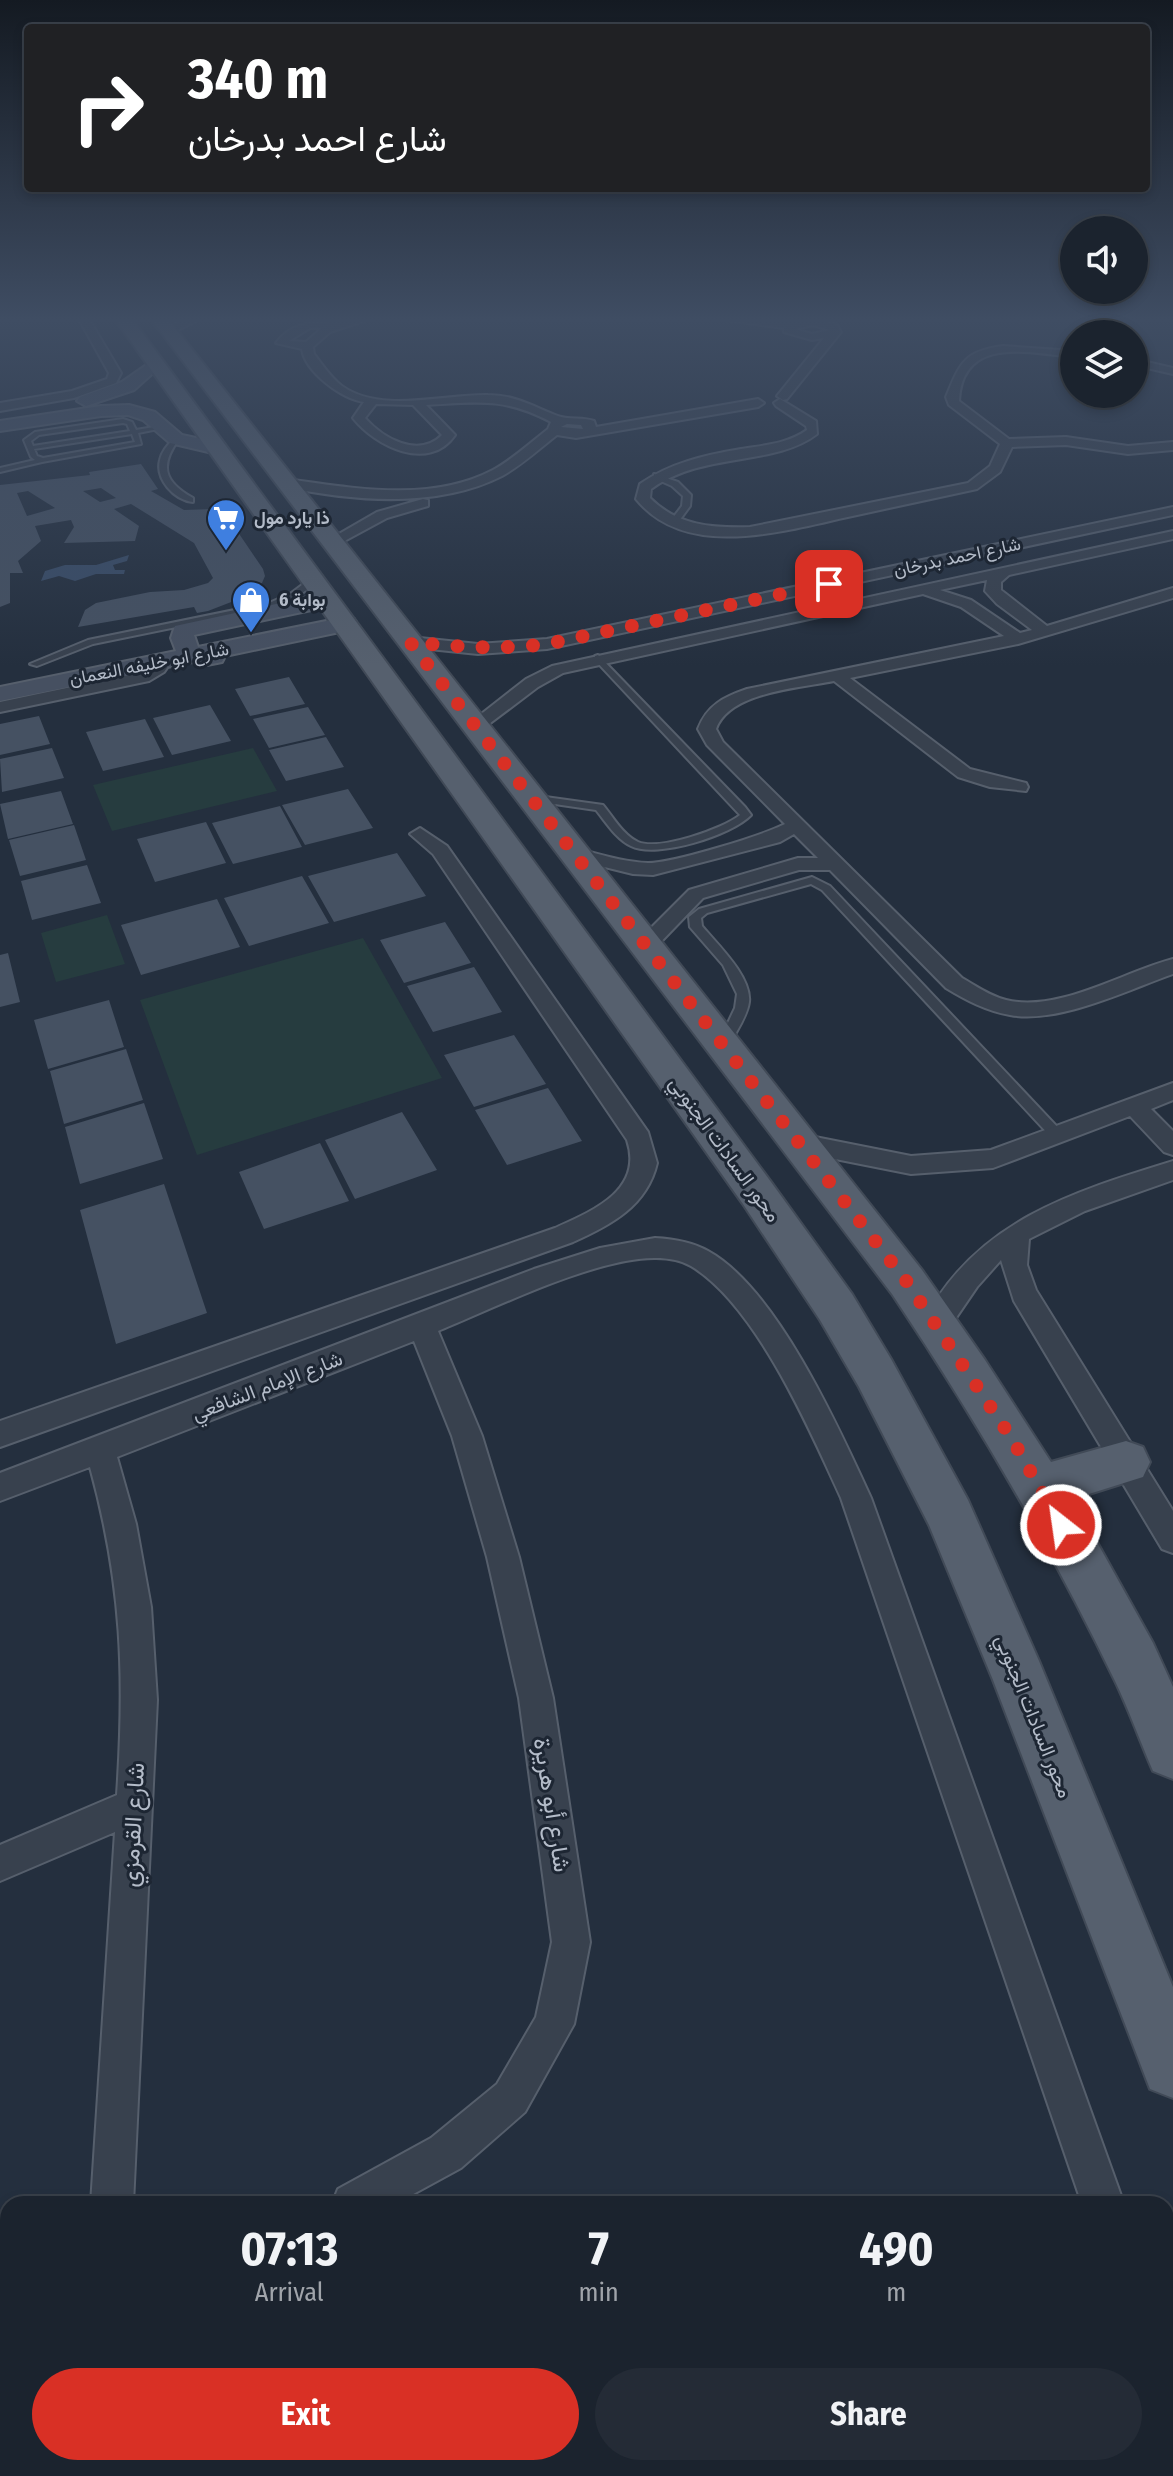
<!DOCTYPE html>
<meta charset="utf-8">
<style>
:root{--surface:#1b232e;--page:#242b36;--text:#f1f3f6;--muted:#a0a4aa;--line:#39404a;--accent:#d93025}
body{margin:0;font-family:"Fira Sans Condensed",Vazirmatn,sans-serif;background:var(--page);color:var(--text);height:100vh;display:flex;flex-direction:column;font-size:30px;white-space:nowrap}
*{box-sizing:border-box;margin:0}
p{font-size:26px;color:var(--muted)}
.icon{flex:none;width:44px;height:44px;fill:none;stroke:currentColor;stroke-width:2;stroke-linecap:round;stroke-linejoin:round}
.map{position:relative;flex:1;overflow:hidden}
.panel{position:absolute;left:0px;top:2196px;width:1174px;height:280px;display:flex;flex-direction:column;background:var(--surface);border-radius:24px 24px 0 0;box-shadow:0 4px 12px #0003,0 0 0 2px var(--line)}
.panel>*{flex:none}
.top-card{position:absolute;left:24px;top:24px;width:1126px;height:168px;border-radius:8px;box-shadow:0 4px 12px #0003,0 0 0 2px var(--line);background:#202124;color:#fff;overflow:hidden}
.tools{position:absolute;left:1060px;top:216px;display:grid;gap:16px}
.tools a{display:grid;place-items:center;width:88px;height:88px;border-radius:50%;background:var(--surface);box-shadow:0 4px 12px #0003,0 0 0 2px var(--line);font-size:40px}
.pin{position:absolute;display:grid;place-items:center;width:68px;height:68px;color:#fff;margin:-34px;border-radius:16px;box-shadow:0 4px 12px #0006}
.me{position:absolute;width:88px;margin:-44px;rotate:330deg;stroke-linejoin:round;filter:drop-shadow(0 0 6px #0008)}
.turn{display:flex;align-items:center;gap:28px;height:168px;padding:0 32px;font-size:36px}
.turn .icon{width:104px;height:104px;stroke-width:2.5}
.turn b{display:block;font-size:56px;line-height:68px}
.eta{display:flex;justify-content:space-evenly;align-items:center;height:136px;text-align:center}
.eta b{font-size:48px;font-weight:700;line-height:56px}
.cta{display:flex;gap:16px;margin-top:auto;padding:16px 32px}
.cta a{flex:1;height:92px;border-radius:48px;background:var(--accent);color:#fff;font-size:32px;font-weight:700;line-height:92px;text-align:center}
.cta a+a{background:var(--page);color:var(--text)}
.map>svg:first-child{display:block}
.green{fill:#263c3f}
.water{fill:#394c67}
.building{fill:#455162;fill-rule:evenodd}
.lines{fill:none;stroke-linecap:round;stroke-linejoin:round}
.lane-casing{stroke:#565f6c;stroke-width:4}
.street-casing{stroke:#565f6c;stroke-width:4}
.secondary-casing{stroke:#565f6c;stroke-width:4}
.primary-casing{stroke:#414a57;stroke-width:4}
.lane{fill:#38414e;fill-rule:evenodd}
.street{fill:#38414e;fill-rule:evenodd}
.secondary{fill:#465061;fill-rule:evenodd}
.primary{fill:#56606e;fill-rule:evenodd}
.route{stroke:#d93025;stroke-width:14;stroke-dasharray:0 25.2}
.labels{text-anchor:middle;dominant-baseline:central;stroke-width:6;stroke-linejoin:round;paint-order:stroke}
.far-poi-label{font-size:18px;font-weight:bold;fill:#b4bcc9;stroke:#1d2633;text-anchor:start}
.far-street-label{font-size:18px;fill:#b4bcc9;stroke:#1d2633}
.street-label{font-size:20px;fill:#b4bcc9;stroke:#1d2633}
.near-street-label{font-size:24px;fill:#b4bcc9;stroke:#1d2633}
</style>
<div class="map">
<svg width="1173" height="2476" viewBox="0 0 1173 2476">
<rect width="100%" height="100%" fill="#242f3e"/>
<path class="green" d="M253,748L277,791L112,831L93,785Z
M107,915L125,964L56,982L41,933Z
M363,938L442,1078L197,1155L140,1000Z"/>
<path class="water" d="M129,555L127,561L113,565L115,570H125L124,574H96L75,581L59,576L41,581L45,571L65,565H96Z"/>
<path class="building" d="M141,464L158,489L151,491L184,510L213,509L225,513L263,569L265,576L262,583L239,599L208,611L197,613L194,607L78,627L85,610L96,603L150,592L184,590L208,583L213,578L194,543L131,504L114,509L139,526L135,541L64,543L74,527L71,520L35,526L41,541L18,561L23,573H10V603L0,607V485L90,475L89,472ZM101,488L116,498L100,502L83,491ZM28,491L55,508L27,516L17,493Z
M289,677L305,704L250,716L235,689Z
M210,705L231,741L172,755L153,718Z
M308,707L325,735L269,748L253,719Z
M39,716L50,744L0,755V724Z
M145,719L164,757L103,771L86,732Z
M326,737L344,767L286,781L269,750Z
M52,748L64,778L2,792L0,759Z
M348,789L373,828L305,845L282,805Z
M61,791L73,824L8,839L0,804Z
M280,806L302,847L233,864L212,823Z
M206,822L226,863L155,882L137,839Z
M74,825L86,860L20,876L9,840Z
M397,853L426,896L334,922L308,876Z
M87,865L101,903L32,920L21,881Z
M302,876L329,923L249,946L224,898Z
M217,899L240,947L141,975L121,925Z
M445,922L471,963L404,983L380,940Z
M8,953L20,1002L0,1007V955Z
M474,967L502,1012L433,1032L407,986Z
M109,1000L124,1047L48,1069L34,1020Z
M514,1035L546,1084L474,1107L444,1055Z
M126,1049L143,1100L64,1124L50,1071Z
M548,1088L582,1141L507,1165L475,1110Z
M144,1103L163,1159L80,1184L65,1127Z
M402,1112L437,1170L355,1199L325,1140Z
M320,1143L349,1201L264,1229L239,1172Z
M164,1184L207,1313L116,1344L80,1210Z"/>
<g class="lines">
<defs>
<path id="lane" d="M123,419L132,422L136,430L160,426L163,428L138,433L141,444L42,462L0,472V468L35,460L31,457L24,440L35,432ZM123,423L127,424L130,431L33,446L31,441L39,435ZM132,434L135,442L43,458L37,456L34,449Z
M174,438L179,439C159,466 164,482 193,498V502C174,500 155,479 160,460C162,451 168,445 174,438Z
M654,474L678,482L691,495L690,506L676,525L669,523L682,506L683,496L672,486L654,478Z
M310,579L317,581L296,598L274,607L93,644L37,666L30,664L88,640L269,603L290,594Z
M598,655L745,807L751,815C732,835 657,859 631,846C616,839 606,822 596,810L527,800V796L531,795L603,805C613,817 623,835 638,842C659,851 723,829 740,815L595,660V656Z
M812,877L830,886L1062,1132L1064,1135L1062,1138H1052L822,890L811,884L707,913L701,918L702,926C717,944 752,977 749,1002C747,1017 736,1031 730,1044L728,1047H720L718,1044L735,1008L737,994L723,965L690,927L689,917L699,909Z"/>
<path id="street" d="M79,319H89L121,373L116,383L74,398L0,411V403L72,391L107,379L109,373Z
M185,319H200L172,333L163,331Z
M352,319H370L330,332L313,347L314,354C322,364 331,378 342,386C381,414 444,394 488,395C516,395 534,407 558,416C569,420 583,417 594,421L596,427L758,399L764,403L758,407L576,438L557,435C539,449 522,465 502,476C437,509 350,501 281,486L279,483L286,479C353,488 430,503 493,470C513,459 530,443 548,429L551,422C504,397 477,402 426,405L455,435C429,473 375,446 353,418L364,402C342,399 305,372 302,349L276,343C297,315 323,327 352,319ZM310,328H322L306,342L289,341ZM376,404L413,405L442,435C418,459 383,438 365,418ZM567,424L581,425L583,429L561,427Z
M719,319L792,322L815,319L837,325L841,332L787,399L783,400L777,396L824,338L812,340L784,332V328ZM813,325L830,330L812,334L795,329Z
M1090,319H1103L1123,334H1111Z
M1003,346L1074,351V357C1030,353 962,335 959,401L1009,439L1066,437L1128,446L1173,442V450L1128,454L1066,445L1012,447L1000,472L977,489C937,498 897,506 857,515C790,529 688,563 636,499L640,484C670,463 705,455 741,449C765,445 787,444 807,430L806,426L776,406L774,403L780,399L816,421L817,434C774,467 704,451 651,489L650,498C678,526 712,528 750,527L968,483L990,466L1000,444L949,405L946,397C960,363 964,351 1003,346Z
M1134,359L1173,368V374L1134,365Z
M423,499L428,500V506L387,518L337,545H327L325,542L377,512Z
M1173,507V515L547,649L478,654L410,647L402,642L410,637L478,644L547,639Z
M1173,531V539L1009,575L1001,582V590L1047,626L1173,588V598L1018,644L850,678L970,769L1026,783L1028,787L1026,791L990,787L958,777L834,681C799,688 729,692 716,729L723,742L962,978C976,986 990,996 1006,1000C1058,1013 1123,972 1173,959V974C1127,990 1059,1024 1010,1015C986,1011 966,1000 946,988L830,870H799L703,898L653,950H639L635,945L639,940L689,890L798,858H818L794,834L780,842L653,875L633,874L568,858L565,854L575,848C599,854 623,862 648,863C673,863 761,836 785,824L707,745L698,729C707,705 724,697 747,689L1004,636L961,607L923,594L563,673L538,687L481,730H469L466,726L526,679L552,666ZM987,580L985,591L997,604L1032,630L1020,633L971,600L940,590Z
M163,657L171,662L164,672L149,681L0,712V702L138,673Z
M420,828L447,846L648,1132L657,1163C647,1206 611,1225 573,1242L0,1447V1421L555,1228C593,1211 644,1190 627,1140L433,854L410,834Z
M1173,1083V1100L1151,1109L1173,1131V1155L1164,1152L1130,1116L993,1168L911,1174L800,1152L791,1149L788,1143L791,1137L800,1134L911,1156L991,1150Z
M1173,1161V1180L1085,1211L1029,1239L1027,1265L1036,1290L1173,1511V1553L1162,1549L1014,1301L1001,1260L977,1287L947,1331L937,1334L927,1331L923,1323C974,1222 1072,1192 1173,1161Z
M655,1238C673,1239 692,1242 708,1251C776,1288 839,1428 871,1498L1124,2204H1082L841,1498C810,1430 756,1305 691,1266C681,1260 667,1258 656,1258C597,1257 494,1308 438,1331L482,1436L519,1557L553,1698L590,1942L574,2024L525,2112L461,2168L395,2204H332L338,2189L431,2138L497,2084L536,2017L552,1942L519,1698L487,1557L452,1436L414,1341L117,1457L136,1524L151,1607L157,1700L133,2204H91L115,1832L0,1881V1845L117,1795C125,1675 122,1584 90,1467L0,1501V1473L534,1269L600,1248Z
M1166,2363L1173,2366V2429L1166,2426Z
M8,2370V2417L0,2421V2374Z
M1056,2468H1104L1101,2476H1053Z"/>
<path id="secondary" d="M155,359L163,364L134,390L86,406L77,401L80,397L122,382Z
M129,405L155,412L182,435L224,444L226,448L217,454L170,443L143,420L128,415L101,416L0,431V421L101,406Z
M327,593L338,600L335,605L194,635L198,647L346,617L354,619L357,624L354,629L225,656L222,662L207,665L192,662L0,701V687L176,651L171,638L175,626Z"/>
<path id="primary" d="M115,319H132L771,1182L852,1294L891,1359L968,1500L1039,1661L1173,1987V2098L1150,2089L993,1680L929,1525L859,1387L820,1320L743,1204Z
M151,319H168L922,1270L985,1360L1051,1462L1126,1441L1143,1447L1150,1462L1143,1477L1073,1499L1153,1643L1173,1687V1779L1153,1771C1140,1741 1129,1710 1115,1681C1050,1546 975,1418 892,1294Z"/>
</defs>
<use href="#lane" class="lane-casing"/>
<use href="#street" class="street-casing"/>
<use href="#secondary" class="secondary-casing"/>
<use href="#primary" class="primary-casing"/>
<use href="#lane" class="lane"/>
<use href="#street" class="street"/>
<use href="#secondary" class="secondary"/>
<use href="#primary" class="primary"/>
</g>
<linearGradient id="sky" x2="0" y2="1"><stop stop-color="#141a22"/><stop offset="0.48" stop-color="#3f4d63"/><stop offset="1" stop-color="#3f4d63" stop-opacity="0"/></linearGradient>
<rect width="1173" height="666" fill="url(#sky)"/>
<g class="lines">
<path class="route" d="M829,584L547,644C500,650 457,647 410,642L907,1282L1012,1439L1061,1525"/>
</g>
<defs>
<symbol id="supermarket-pin" viewBox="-11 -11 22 30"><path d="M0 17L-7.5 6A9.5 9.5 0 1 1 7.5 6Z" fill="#3f7fe0" stroke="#1d2633"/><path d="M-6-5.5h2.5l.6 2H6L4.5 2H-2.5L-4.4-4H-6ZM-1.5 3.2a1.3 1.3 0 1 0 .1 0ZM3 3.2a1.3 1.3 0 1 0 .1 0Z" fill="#fff"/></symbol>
<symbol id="shop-pin" viewBox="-11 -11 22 30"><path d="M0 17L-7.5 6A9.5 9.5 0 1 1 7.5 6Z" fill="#3f7fe0" stroke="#1d2633"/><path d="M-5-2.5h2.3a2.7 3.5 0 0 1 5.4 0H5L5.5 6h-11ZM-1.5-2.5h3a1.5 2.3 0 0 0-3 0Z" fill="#fff"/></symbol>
</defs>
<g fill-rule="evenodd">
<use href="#supermarket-pin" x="204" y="496" width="44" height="60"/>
<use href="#shop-pin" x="229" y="578" width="44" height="60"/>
</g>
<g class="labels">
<g class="far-poi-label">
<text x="254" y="518">ذا يارد مول</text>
<text x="279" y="600">بوابة 6</text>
</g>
<g class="far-street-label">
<text transform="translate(957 557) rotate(-12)">شارع احمد بدرخان</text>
<text transform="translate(149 664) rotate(-11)">شارع ابو خليفه النعمان</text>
</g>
<g class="street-label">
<text transform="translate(725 1149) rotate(54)">محور السادات الجنوبي</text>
<text transform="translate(267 1386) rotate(-21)">شارع الإمام الشافعي</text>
<text transform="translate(1034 1716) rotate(68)">محور السادات الجنوبي</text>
</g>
<g class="near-street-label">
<text transform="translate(552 1805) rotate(81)">شارع أبو هريرة</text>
<text transform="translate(133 1825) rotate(-87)">شارع القرمزي</text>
</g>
</g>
</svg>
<div class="tools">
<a><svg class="icon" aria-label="sound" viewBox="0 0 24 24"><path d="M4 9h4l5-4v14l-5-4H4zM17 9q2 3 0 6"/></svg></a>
<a><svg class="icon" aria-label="layers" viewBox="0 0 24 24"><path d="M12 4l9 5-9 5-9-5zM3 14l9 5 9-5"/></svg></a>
</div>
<div class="pin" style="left:829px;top:584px;background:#d93025"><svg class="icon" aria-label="arrive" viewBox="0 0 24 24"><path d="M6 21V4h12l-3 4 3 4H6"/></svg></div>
<svg class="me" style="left:1061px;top:1525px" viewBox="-20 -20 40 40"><circle r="17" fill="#d93025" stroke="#fff" stroke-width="3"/><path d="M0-11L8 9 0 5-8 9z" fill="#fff"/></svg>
<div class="top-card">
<div class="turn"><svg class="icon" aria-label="right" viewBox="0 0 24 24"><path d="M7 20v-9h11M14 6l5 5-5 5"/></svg><div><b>340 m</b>شارع احمد بدرخان</div></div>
</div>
<section class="panel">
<div class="eta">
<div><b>07:13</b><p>Arrival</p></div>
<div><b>7</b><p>min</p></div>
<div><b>490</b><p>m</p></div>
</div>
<div class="cta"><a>Exit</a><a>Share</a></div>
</section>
</div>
